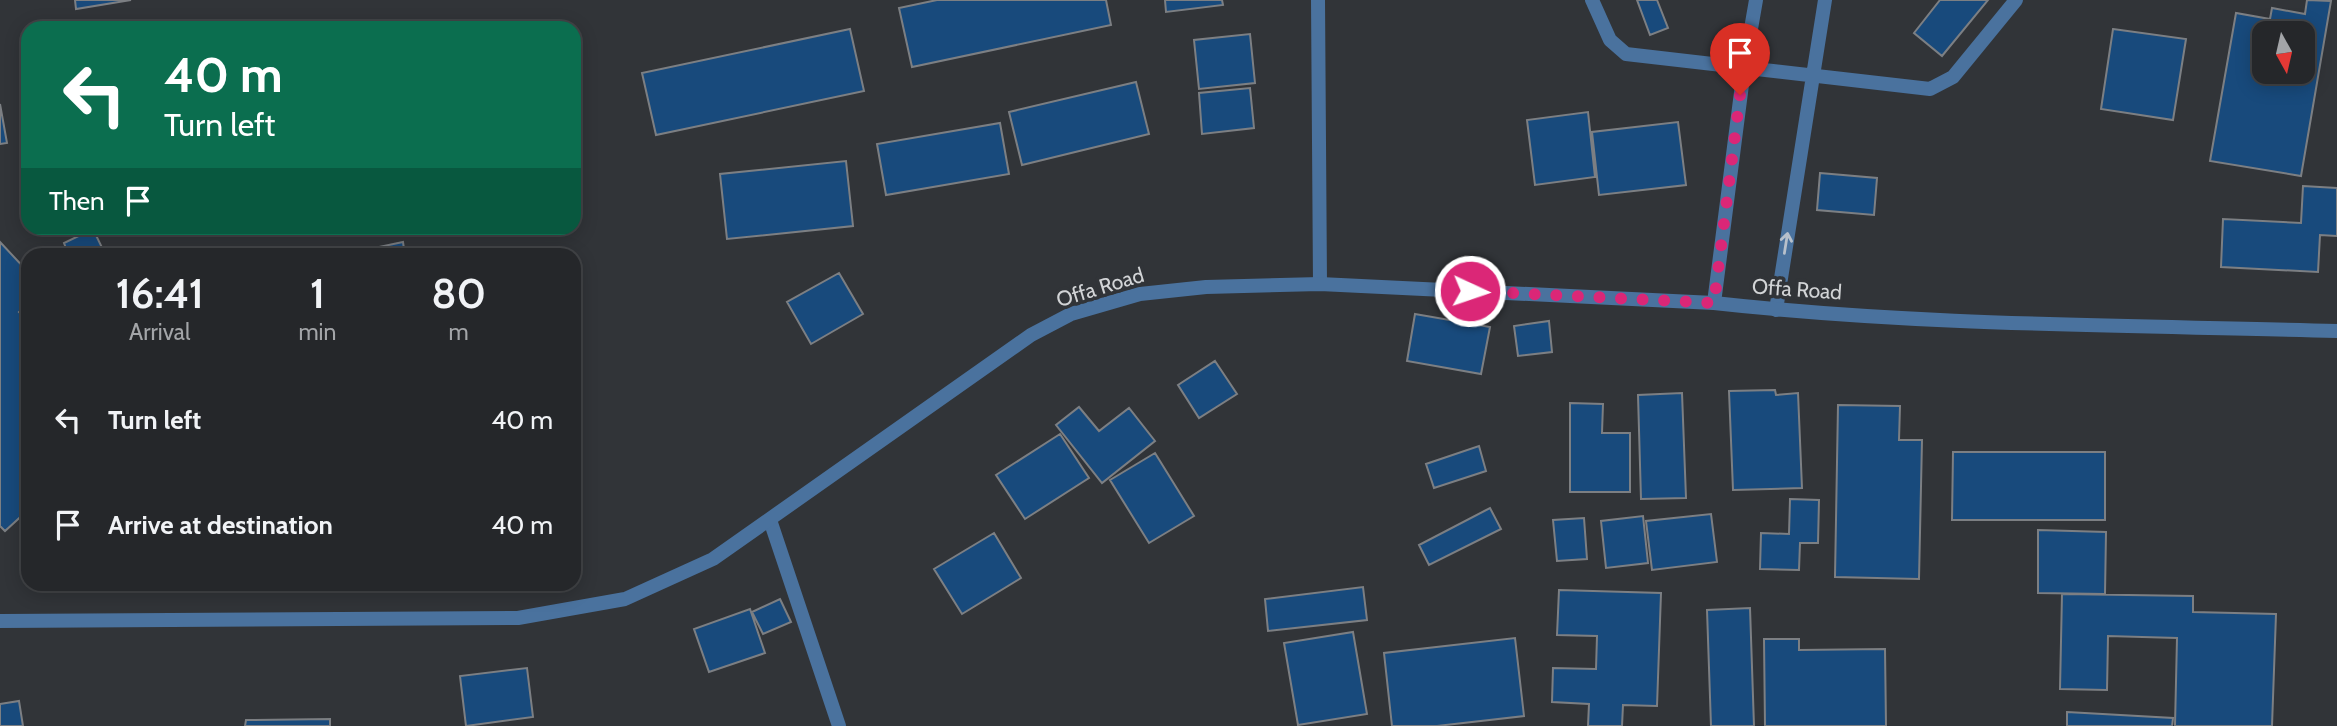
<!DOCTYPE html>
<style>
:root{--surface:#25272a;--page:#2d2f32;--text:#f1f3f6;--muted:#a3a5a8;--line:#424447}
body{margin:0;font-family:Cabin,sans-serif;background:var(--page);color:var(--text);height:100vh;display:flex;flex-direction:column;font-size:26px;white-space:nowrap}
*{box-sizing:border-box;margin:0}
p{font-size:23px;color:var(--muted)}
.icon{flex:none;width:38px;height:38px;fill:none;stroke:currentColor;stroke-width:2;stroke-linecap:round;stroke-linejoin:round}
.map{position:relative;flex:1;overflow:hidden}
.panel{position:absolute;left:21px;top:248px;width:560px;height:343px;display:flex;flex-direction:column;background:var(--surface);border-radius:21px;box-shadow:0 4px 18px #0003,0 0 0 2px var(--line)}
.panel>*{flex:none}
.top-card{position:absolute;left:21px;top:21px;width:560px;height:214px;border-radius:21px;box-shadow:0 4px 18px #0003,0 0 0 2px var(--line);background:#0b6e4f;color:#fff;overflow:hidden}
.needle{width:46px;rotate:172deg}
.controls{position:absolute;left:2252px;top:21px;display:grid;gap:14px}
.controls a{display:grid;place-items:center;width:63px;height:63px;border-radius:14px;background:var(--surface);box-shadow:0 4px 18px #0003,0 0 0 2px var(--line);font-size:35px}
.pin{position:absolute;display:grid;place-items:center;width:60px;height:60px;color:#fff;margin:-72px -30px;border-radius:50% 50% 50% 0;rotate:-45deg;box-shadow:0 0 7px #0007}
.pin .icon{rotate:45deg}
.me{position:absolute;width:77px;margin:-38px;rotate:93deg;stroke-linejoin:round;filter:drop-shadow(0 0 5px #0008)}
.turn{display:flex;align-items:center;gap:24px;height:147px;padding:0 28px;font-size:32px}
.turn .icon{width:91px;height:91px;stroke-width:2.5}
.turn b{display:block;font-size:49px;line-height:60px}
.then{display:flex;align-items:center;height:66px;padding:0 28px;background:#0003;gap:14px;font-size:26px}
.eta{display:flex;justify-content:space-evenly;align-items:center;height:119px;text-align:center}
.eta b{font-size:42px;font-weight:600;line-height:49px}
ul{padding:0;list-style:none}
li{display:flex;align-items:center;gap:21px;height:105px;padding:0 28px}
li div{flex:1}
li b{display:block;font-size:26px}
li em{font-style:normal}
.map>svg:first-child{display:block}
.building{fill:#184a7c;stroke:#7c7f83;stroke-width:2;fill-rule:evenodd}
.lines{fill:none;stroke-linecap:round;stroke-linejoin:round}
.service{stroke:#4a729e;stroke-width:14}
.minor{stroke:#4a729e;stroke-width:14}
.tertiary{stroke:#4a729e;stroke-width:14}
.oneway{stroke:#b7c0cb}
.route{stroke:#db2777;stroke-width:12;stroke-dasharray:0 21.6}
.labels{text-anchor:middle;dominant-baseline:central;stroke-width:7;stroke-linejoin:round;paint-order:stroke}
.street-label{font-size:21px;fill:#d2d4d6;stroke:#313438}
</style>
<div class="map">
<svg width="2337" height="726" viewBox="0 0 2337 726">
<rect width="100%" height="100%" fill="#313438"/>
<path class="building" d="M75,0H131L76,9Z
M937,0H1106L1111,25L912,67L899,8Z
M1165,0H1222L1223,5L1166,12Z
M1637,0H1657L1668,28L1650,35Z
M1940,0H1988L1942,56L1914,33Z
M2307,0L2331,1L2301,176L2210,161L2236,13L2270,19L2272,8L2305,14ZM2264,33H2303V72H2264Z
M850,29L864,91L656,135L642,73Z
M2113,29L2186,39L2173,120L2101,109Z
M1250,34L1255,83L1199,89L1194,40Z
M1136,82L1149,134L1022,165L1009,112Z
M1250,88L1254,128L1202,134L1199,93Z
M0,104L7,143L0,144Z
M1588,112L1595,177L1535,185L1527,120Z
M1678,122L1686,185L1599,195L1592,132Z
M1000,123L1009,174L886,195L877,144Z
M846,161L853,226L727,239L720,174Z
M1820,173L1877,178L1874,215L1817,210Z
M2303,186L2337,188V236L2320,235L2318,272L2221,267L2223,219L2301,223Z
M93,229L106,256H69L64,243Z
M0,242L28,272V304L19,312L28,321V510L5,531L0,526Z
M403,242L405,256H381L379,247Z
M839,273L863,314L811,344L787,302Z
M1415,314L1490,327L1481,374L1407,361Z
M1549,321L1552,352L1518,356L1514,326Z
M1215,361L1237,394L1199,418L1178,385Z
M1775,390L1776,395L1798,393L1802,488L1733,490L1729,391Z
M1682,393L1686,498L1641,499L1638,395Z
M1570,403L1603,404L1602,433H1630V492H1570Z
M1838,405L1900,406L1899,440H1922L1919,579L1835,577Z
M1079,407L1099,431L1129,408L1155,441L1102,483L1056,425Z
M1060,434L1089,478L1025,519L996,475Z
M1479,446L1486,471L1434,488L1426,464Z
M1953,452H2105V520H1952Z
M1155,453L1194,516L1149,543L1110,480Z
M1790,499L1819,500L1818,543H1800L1799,570L1760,569L1761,533L1789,534Z
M1490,508L1501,529L1429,565L1419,545Z
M1711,514L1717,562L1652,570L1646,521Z
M1643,516L1648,563L1606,568L1601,521Z
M1584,518L1587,559L1557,561L1553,520Z
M2038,530L2106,532L2105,594L2038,593Z
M994,533L1021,578L962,614L934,569Z
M1363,587L1367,620L1268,631L1265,599Z
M1559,590L1661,593L1657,706L1623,705L1622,726H1588L1589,704L1552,702L1553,668L1596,669L1597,636L1557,635Z
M2062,594L2193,596V612L2276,614L2272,726H2175L2177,638L2108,636L2107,690L2060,689Z
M780,599L791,622L763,634L752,612Z
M1750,608L1754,726H1711L1707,610Z
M750,609L765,653L709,672L694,629Z
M1353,632L1367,714L1298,725L1284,643Z
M1515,638L1524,716L1437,726H1392L1384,653Z
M1764,639H1799V650L1885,649L1886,726H1765Z
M527,668L533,717L466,726L460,676Z
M19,701L23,726H0V704Z
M2067,712L2173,718L2172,726H2067Z
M330,719V726H245L246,720Z"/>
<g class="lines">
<path class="service" d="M1592,0L1610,40L1626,54L1930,89L1953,77L2016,0
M1714,303L1744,69L1756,0
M1776,310L1825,0
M770,520L839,726"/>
<path class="minor" d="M1318,0L1320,284"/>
<path class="tertiary" d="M0,621L518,618L625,599L713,559L1031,335L1071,314L1140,294L1206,287L1320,284L1714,303C1920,326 2130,325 2337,331"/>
</g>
<defs><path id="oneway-shaft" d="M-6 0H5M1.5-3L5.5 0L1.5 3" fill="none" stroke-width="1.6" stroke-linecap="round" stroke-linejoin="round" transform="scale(1.75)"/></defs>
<use class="oneway" href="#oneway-shaft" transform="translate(1786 243) rotate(-81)"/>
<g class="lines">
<path class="route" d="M1470,291L1714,303L1740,95"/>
</g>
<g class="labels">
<g class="street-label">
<text transform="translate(1100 287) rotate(-17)">Offa Road</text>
<text transform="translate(1797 289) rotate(4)">Offa Road</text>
</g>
</g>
</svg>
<div class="controls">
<a><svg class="needle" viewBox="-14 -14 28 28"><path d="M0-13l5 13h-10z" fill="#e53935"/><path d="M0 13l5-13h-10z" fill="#a3a5a8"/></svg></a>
</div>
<div class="pin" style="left:1740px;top:95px;background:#d93025"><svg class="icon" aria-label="arrive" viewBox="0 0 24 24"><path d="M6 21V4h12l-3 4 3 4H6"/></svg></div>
<svg class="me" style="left:1470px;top:291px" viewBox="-20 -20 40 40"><circle r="17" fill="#db2777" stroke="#fff" stroke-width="3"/><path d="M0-11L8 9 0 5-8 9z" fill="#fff"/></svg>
<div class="top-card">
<div class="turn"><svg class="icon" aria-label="left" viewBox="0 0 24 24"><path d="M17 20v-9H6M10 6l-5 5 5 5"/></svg><div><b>40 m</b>Turn left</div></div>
<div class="then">Then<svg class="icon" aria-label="arrive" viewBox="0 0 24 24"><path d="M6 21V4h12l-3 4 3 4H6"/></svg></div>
</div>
<section class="panel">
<div class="eta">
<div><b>16:41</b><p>Arrival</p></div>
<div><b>1</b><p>min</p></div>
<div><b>80</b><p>m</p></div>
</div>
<ul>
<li><svg class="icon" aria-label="left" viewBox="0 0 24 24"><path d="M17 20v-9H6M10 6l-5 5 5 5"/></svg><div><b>Turn left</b></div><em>40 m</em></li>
<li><svg class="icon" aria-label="arrive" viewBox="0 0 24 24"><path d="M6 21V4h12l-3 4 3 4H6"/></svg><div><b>Arrive at destination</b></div><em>40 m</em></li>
</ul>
</section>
</div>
